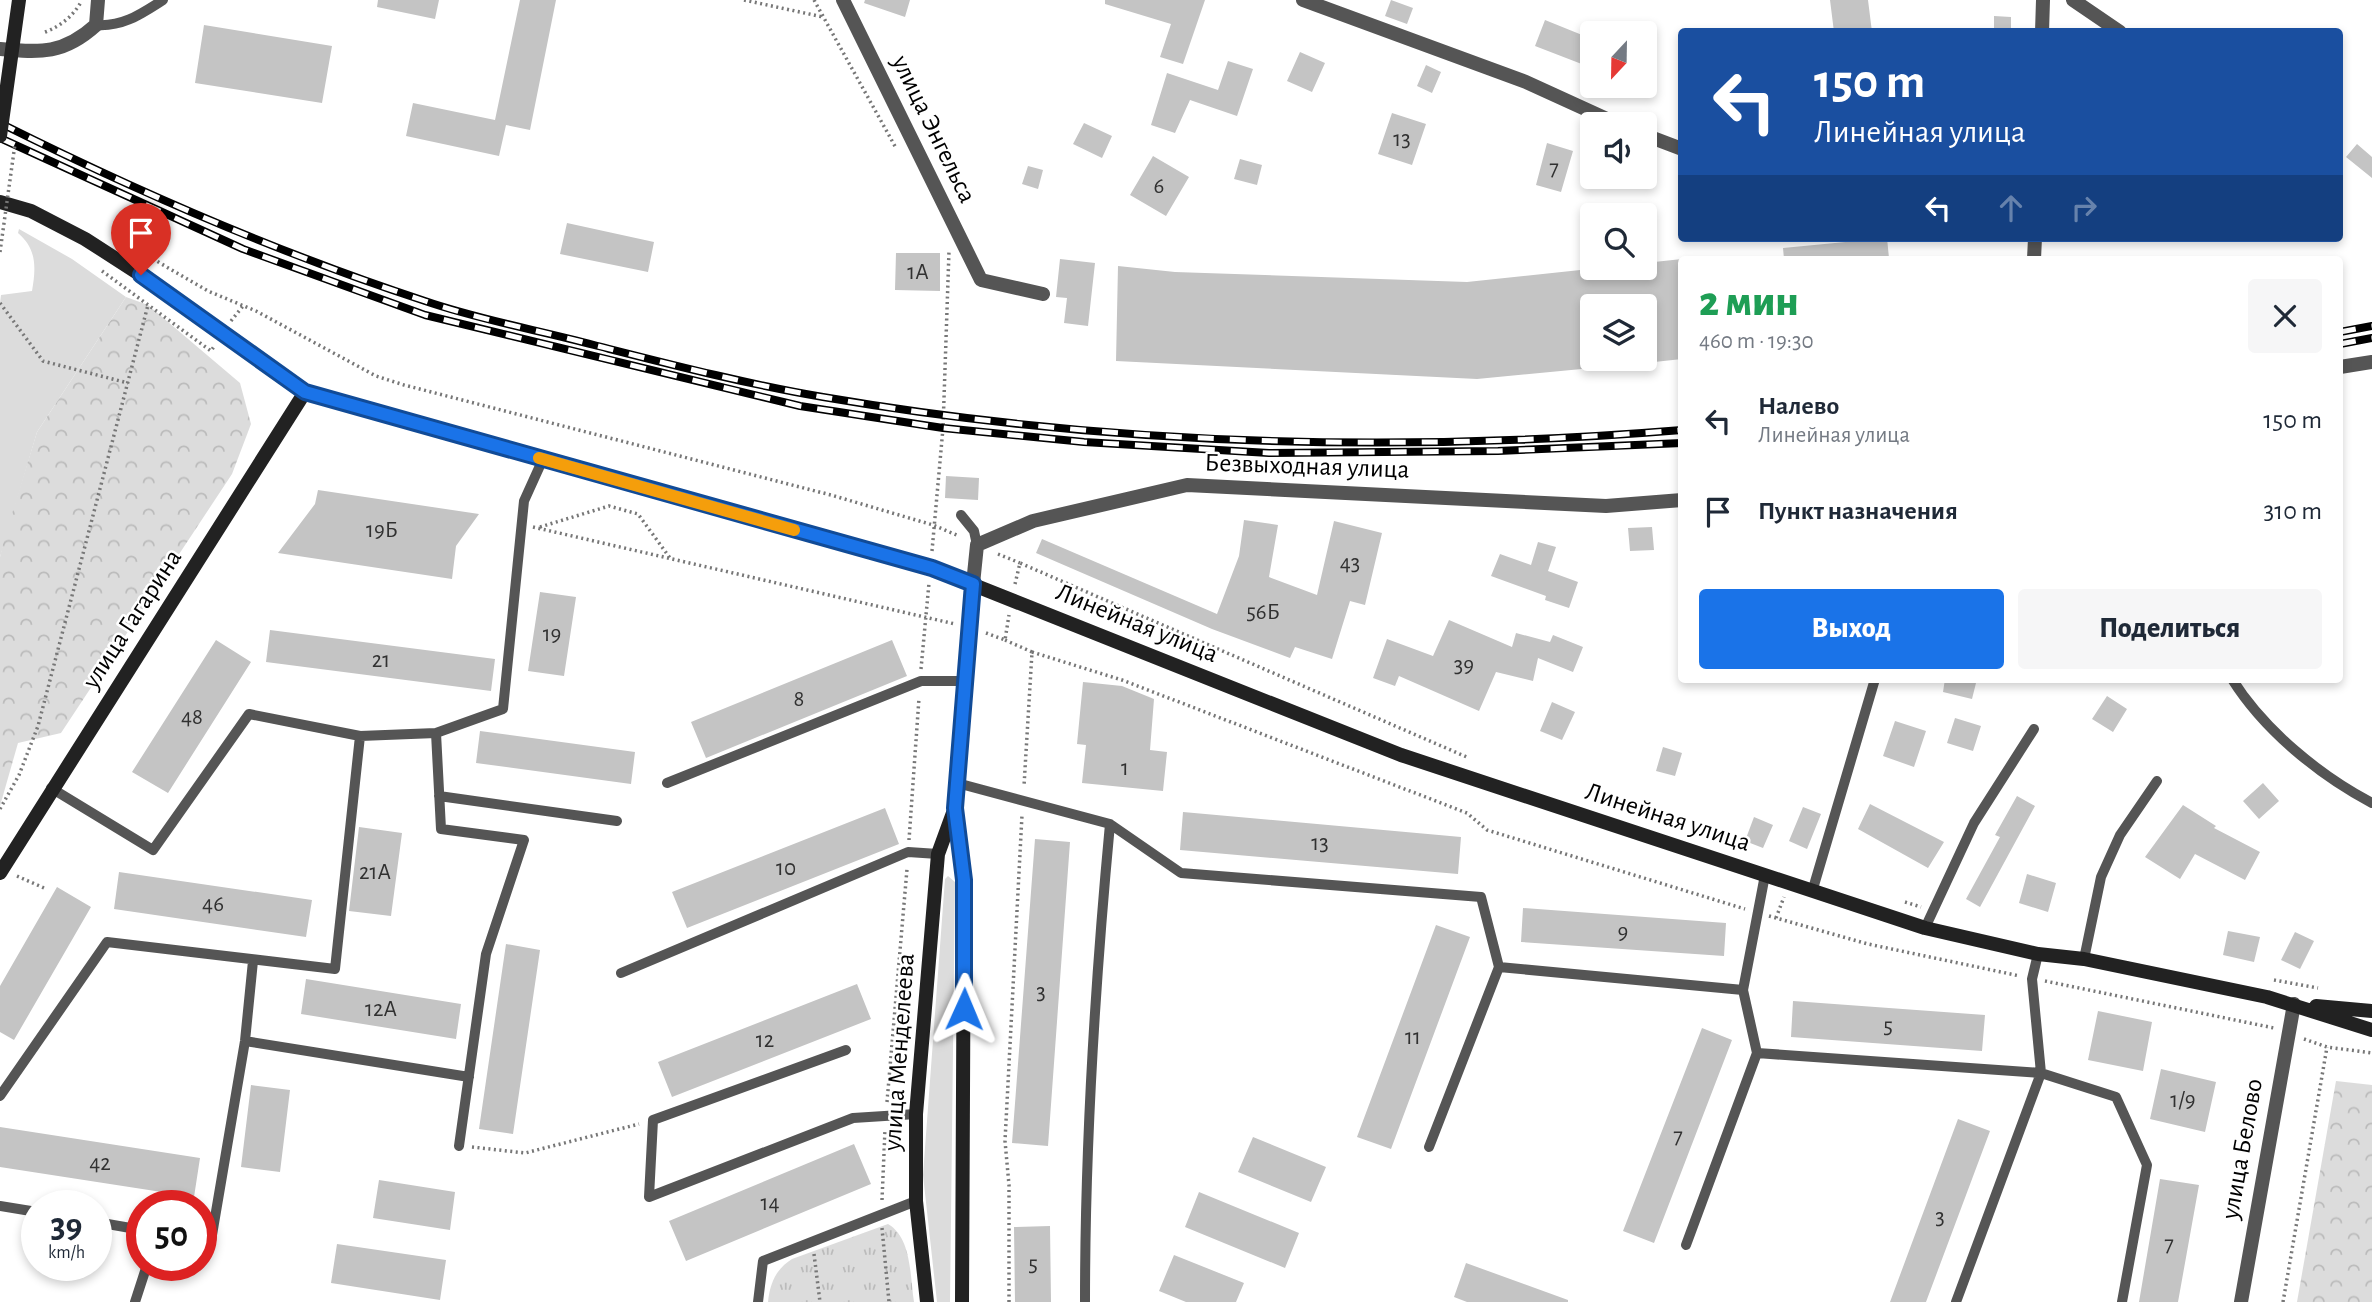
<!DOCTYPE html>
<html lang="ru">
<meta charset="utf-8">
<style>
:root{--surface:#fff;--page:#f6f6f7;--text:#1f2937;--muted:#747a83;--accent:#1a73e8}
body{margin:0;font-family:"Alegreya Sans",sans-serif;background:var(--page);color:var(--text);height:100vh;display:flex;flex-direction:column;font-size:26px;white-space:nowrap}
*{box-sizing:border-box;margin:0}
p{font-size:23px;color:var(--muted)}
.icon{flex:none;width:38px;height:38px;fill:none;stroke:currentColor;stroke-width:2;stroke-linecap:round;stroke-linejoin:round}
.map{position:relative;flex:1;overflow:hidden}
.sheet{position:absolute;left:1678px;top:256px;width:665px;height:427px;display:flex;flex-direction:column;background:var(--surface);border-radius:7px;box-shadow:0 4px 10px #0003}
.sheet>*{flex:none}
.hud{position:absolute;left:1678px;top:28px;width:665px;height:214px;border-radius:7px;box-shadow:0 4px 10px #0003;background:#1a4fa0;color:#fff;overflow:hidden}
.needle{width:46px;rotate:202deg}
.fabs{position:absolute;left:1580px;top:21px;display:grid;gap:14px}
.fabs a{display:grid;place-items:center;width:77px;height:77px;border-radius:7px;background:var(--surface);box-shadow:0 4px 10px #0003;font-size:35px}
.speed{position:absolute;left:21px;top:1190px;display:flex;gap:14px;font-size:35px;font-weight:700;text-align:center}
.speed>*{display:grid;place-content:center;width:91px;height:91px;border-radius:50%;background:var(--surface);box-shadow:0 4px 10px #0003;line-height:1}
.speed small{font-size:18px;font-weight:400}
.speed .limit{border:10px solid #d22;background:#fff;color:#111}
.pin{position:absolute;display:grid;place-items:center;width:60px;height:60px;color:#fff;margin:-72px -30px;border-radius:50% 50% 50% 0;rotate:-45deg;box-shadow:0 0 7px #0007}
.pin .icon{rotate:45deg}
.me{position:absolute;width:77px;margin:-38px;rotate:1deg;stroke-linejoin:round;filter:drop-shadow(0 0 5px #0008)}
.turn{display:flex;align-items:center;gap:24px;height:147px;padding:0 21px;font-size:32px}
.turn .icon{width:91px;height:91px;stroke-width:2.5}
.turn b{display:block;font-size:49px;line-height:60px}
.lanes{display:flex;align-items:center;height:66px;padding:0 21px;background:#0003;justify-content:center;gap:35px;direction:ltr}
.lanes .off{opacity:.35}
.round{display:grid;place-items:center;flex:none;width:74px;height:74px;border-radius:7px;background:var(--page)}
.headline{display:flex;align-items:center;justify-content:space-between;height:119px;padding:0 21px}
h1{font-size:42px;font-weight:800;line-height:52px;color:#1e9e55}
.cta{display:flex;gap:14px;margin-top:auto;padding:14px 21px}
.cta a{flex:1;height:80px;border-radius:7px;background:var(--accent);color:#fff;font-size:28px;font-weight:800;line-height:80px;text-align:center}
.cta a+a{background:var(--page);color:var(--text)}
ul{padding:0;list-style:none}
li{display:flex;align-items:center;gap:21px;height:91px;padding:0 21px}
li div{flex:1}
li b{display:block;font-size:26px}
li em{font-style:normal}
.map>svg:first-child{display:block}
.green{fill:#dcdcdc}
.forest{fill:url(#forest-crowns)}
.park{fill:url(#park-tufts)}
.building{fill:#c4c4c4}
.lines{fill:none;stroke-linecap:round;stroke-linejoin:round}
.path{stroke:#777;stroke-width:3.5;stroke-dasharray:2 3.5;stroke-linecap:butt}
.service{stroke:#555;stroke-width:10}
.minor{stroke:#555;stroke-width:14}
.tertiary{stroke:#555;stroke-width:14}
.secondary{stroke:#222;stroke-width:14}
.rail-casing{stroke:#000;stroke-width:8}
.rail{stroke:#fff;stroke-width:5;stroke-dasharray:16;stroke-linecap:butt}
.path-bridge{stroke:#777;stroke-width:3.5;stroke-dasharray:2 3.5;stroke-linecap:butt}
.secondary-bridge{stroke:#222;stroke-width:14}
.route-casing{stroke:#114b97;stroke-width:18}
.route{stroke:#1a73e8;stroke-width:12}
.slow{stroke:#f59e0b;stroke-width:12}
.labels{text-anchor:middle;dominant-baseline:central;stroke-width:5;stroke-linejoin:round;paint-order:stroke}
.number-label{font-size:23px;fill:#313131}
.street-label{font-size:26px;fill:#000;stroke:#fff}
</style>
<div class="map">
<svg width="2372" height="1302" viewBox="0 0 2372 1302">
<defs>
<pattern id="forest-crowns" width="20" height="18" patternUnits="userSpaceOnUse" patternTransform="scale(1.75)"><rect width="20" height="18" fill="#dcdcdc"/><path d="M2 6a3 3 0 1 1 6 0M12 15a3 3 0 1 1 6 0" fill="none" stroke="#bbb"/></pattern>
<pattern id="park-tufts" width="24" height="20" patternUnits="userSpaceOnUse" patternTransform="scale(1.75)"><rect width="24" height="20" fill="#dcdcdc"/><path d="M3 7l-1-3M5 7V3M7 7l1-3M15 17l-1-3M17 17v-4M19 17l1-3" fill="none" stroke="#bbb"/></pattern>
</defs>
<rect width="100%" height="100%" fill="#fff"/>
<path class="green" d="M19,229L72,259L126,297L37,432L0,557V303L1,295L32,291C36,268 37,249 18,233Z
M948,876L955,882L950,1302H937L923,1175L945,879Z"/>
<path class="forest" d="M126,297L148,305L240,383L251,424L232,474L61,733L18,743L0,806V557L4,540L37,432Z
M2336,1081L2372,1085V1302H2297Z"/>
<path class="park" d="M888,1224C912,1238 910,1277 914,1302H768C770,1283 776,1269 792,1259Z"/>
<path class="building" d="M378,0H439L435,19L377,7Z
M520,0H556L530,130L506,125L499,156L406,136L413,103L495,120Z
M865,0H910L905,17L864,3Z
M1105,0H1205L1183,64L1160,57L1171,24L1105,4Z
M1391,0L1413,8L1407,24L1385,16Z
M1830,0H1868L1872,32H1834Z
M1994,16L2011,17V32H1994Z
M1545,20L1592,39V68L1535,46Z
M204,25L332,46L322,103L195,83Z
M1300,52L1325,63L1312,92L1287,81Z
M1228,61L1253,69L1237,116L1190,100L1175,133L1151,125L1167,73L1218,90Z
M1426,65L1441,72L1432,93L1417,86Z
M1392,113L1426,124L1412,165L1378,154Z
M1084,123L1112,136L1102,158L1073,144Z
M1547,143L1573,151L1561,192L1536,185Z
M2357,144L2372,157V178L2346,157Z
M1153,156L1189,177L1166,216L1130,195Z
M1240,159L1262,165L1257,185L1234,179Z
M1028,166L1043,170L1038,189L1022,184Z
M567,223L654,242L648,272L560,254Z
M1887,238L1889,258L1784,259L1783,248Z
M896,253H940V291L895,290Z
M1060,259L1095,263L1088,326L1064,323L1067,298L1056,297Z
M1682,259V359L1645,363V306H1592V368L1477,379L1116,361L1118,266L1175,272L1467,282L1599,268H1645V263Z
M946,476L979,478L978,500L945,498Z
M318,490L479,514L456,546L452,579L278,553L315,504Z
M1244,520L1278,525L1269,577L1317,595L1334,521L1382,533L1365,605L1350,601L1332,659L1295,647L1290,658L1212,629L1036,553L1042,539L1217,614L1239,556Z
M1652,527L1654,550L1630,551L1628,528Z
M1538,542L1556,547L1548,571L1578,582L1569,608L1545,600L1546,596L1491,576L1500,554L1531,565Z
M540,592L576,597L564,676L528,671Z
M1449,620L1512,647L1516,633L1550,642L1553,635L1583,647L1573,672L1538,658L1533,681L1496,672L1479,711L1399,676L1395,686L1373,678L1387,639L1433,656Z
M270,630L495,659L491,691L266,662Z
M216,640L251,662L168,793L132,772Z
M892,640L907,676L706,758L691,722Z
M1945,679H1977L1972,699L1943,692Z
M1083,682L1122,686L1154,699L1150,750L1167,752L1163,791L1082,783L1086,745L1077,744Z
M2107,696L2127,709L2113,732L2092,719Z
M1552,702L1575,712L1562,740L1540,731Z
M1955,718L1981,726L1973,751L1947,743Z
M1895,721L1926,731L1914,767L1883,756Z
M480,731L635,752L631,784L476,763Z
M1663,747L1682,753L1675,776L1656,771Z
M2263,783L2279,801L2259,819L2243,801Z
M2017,796L2035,806L1980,907L1966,899L2000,837L1995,835Z
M1870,804L1944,842L1928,868L1858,829Z
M2183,805L2216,826L2214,828L2260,852L2245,880L2195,854L2180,879L2145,857Z
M1803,807L1821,814L1807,849L1789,841Z
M885,808L899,844L687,928L672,892Z
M1183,812L1461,837L1458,874L1180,850Z
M1754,817L1773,825L1763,848L1745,841Z
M359,827L402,833L391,916L349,911Z
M1035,839L1070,842L1048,1146L1012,1143Z
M119,872L312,900L306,937L114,909Z
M2027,874L2056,883L2048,912L2019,903Z
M57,887L91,907L14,1040L0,1032V986Z
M1523,908L1726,923L1724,956L1521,942Z
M1436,925L1470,937L1391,1149L1357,1137Z
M2228,931L2260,937L2254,962L2223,955Z
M2295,932L2314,941L2300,969L2281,960Z
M506,944L540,950L513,1134L479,1129Z
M306,979L461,1004L456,1039L301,1014Z
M857,984L871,1019L672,1097L658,1062Z
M1793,1001L1985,1015L1982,1051L1791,1037Z
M2098,1011L2152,1022L2143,1071L2088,1060Z
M1702,1028L1732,1040L1654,1243L1623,1231Z
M2161,1069L2216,1082L2205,1132L2150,1119Z
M251,1085L290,1090L280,1172L241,1167Z
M1958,1119L1990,1131L1926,1302H1890Z
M0,1127L200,1158L194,1197L0,1167Z
M1253,1137L1326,1167L1311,1202L1238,1172Z
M854,1144L871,1184L686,1261L669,1221Z
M2160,1179L2199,1185L2178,1302H2139Z
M379,1180L455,1192L450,1230L373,1218Z
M1199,1192L1299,1233L1285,1268L1185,1227Z
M1050,1226L1051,1302H1015L1014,1227Z
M337,1244L446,1260L440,1300L331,1283Z
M1174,1255L1244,1283L1236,1302H1186L1159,1291Z
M1466,1263L1568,1300V1302H1467L1454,1297Z"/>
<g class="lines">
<path class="path" d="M744,0L823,17
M814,0L896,148
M45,32C61,26 73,16 81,2
M129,245L208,291L256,311L376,376L404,385L831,495L933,525L959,536
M102,271L211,351L215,345
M0,303L43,361L128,383
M231,321L243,306
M533,527L955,624
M540,527L609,506L638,514L670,558
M932,551L943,428L949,251
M998,554L1020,563
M1015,584L1020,563L1469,758
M986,633L1005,640L1009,615
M1005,640L1032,652L1024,786
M1032,652L1122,680L1467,813L1487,830L1745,909
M921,669L929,583
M0,809L19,775L38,726L148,305
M909,840L919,698
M17,876L44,888
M1905,902L1921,907
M1769,916L1868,944L2020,976
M1776,918L1784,897
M2274,980L2318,988
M2045,981L2274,1028
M2304,1039L2327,1047L2372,1053
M887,1102L907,869
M472,1147L525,1153L639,1124
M882,1200L885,1130
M882,1228L889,1302
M814,1254L820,1302
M1009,1302V1185L1005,1141L1022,815
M2283,1302L2327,1047"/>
<path class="service" d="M96,25C123,27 141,14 163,0
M961,515L974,531L977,545
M2232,679C2264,730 2319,775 2372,803
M436,733L441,829L524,840L486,954L459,1146
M667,783L921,681H964
M957,783L1110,824L1181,873L1481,897L1499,967
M51,788L153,850L249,714L360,736
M439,796L617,821
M1812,892L1875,679
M1925,928L1974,823L2034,729
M2038,954L2032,979L2041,1073L2116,1097L2147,1165L2122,1302
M2084,959L2101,877L2120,835L2157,781
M621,973L908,852L938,854
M245,1041L469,1077
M846,1050L653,1120L649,1197L853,1118L916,1114
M1757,1053L1743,990L1765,875
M0,1096L107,942L335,969L360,736L436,733L503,709L524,501L543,459
M1429,1147L1499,967L1743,990
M0,1206L37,1212
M96,1222L142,1230
M201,1239L211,1241L245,1041L253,961
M1686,1245L1757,1053L2041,1073L1956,1302
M135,1302L147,1265
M758,1302L763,1261L916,1201
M1085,1302C1085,1142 1095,984 1110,824"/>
<path class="minor" d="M843,0L981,280L1043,294
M1303,0L1526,82L1618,124
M2073,0L2120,32
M2042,32L2043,0
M1645,135L1682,149
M2034,259L2035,238
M2340,367L2372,362
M973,584L977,545L1033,521L1187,485L1606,506L1682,500
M2241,1302L2294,1004"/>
<path class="tertiary" d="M0,49C41,53 64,54 96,25L98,0"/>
<path class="secondary" d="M0,202L31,211L85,239L141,275L305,392L931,568L1401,755L1925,928L2038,954L2084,959L2267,997L2372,1030
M0,873L305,392
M2316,1006L2372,1011
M927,1302L916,1201V1114L938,854L953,813
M962,1302L964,880L955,808L973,584"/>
<defs>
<path id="rail" d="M0,123C138,192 279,253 425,301C480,320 538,330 594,345C669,364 746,384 823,397C1105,445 1396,453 1682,430
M0,138L243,249L425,315L800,406L943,428L1084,442L1269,453L1498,451L1682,443
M2340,332L2372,326
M2340,344L2372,338"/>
</defs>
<use href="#rail" class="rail-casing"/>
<use href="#rail" class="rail"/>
<path class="path-bridge" d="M0,252L15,144"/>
<path class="secondary-bridge" d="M0,136L19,0"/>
</g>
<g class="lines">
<defs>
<path id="route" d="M141,275L305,392L932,568L973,584L955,808L964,880V1009"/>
</defs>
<use href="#route" class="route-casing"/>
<use href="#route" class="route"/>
<path class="slow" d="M539,458L794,530"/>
</g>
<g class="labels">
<g class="number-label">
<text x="1402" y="139">13</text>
<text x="1554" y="168">7</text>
<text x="1159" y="186">6</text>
<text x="918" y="272">1А</text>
<text x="382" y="530">19Б</text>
<text x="1350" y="563">43</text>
<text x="1263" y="612">56Б</text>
<text x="552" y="634">19</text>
<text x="381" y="660">21</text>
<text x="1464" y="665">39</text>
<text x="799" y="699">8</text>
<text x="192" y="717">48</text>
<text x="1125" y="768">1</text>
<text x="1320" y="843">13</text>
<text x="786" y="868">10</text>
<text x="375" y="872">21А</text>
<text x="213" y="904">46</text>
<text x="1623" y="932">9</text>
<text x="1041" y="992">3</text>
<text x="381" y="1009">12А</text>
<text x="1888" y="1026">5</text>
<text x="1413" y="1037">11</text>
<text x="765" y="1040">12</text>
<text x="2183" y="1100">1/9</text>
<text x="1678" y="1136">7</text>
<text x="100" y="1163">42</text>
<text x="770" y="1203">14</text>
<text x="1940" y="1217">3</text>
<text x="2169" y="1244">7</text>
<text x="1033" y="1264">5</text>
</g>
<g class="street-label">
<text transform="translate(934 129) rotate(64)">улица Энгельса</text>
<text transform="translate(1307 466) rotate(2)">Безвыходная улица</text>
<text transform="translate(132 619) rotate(-57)">улица Гагарина</text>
<text transform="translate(1137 623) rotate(22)">Линейная улица</text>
<text transform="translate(1668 817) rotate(18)">Линейная улица</text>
<text transform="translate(899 1052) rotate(-86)">улица Менделеева</text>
<text transform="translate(2242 1149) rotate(-80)">улица Белово</text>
</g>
</g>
</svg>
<div class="fabs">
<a><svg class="needle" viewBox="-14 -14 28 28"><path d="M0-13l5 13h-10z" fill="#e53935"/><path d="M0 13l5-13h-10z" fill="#747a83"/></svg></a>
<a><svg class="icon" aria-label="sound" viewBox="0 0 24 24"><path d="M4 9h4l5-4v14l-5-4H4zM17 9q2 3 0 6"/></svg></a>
<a><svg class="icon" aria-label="search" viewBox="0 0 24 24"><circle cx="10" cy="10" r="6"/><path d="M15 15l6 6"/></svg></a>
<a><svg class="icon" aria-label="layers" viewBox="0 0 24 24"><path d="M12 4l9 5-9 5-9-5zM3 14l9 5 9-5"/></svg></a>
</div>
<div class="speed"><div>39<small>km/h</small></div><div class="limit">50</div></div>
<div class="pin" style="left:141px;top:275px;background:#d93025"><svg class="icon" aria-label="arrive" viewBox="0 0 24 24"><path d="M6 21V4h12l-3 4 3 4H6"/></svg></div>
<svg class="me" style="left:964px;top:1009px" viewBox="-20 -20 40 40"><path d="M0-17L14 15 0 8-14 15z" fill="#1a73e8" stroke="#fff" stroke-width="4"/></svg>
<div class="hud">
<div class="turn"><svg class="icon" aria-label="left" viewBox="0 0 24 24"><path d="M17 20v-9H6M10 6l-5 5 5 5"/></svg><div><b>150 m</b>Линейная улица</div></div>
<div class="lanes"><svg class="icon" aria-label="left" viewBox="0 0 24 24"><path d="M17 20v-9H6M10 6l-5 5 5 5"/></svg><svg class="icon off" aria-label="ahead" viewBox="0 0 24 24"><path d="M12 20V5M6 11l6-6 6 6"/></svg><svg class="icon off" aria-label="right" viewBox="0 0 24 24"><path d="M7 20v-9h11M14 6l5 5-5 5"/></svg></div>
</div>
<section class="sheet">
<div class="headline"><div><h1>2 мин</h1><p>460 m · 19:30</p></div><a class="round"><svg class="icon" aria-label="close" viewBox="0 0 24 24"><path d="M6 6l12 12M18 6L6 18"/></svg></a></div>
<ul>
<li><svg class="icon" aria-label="left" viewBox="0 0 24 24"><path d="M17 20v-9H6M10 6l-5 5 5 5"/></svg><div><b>Налево</b><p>Линейная улица</p></div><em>150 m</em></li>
<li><svg class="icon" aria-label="arrive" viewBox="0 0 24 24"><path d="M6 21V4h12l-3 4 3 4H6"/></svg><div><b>Пункт назначения</b></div><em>310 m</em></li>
</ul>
<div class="cta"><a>Выход</a><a>Поделиться</a></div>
</section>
</div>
